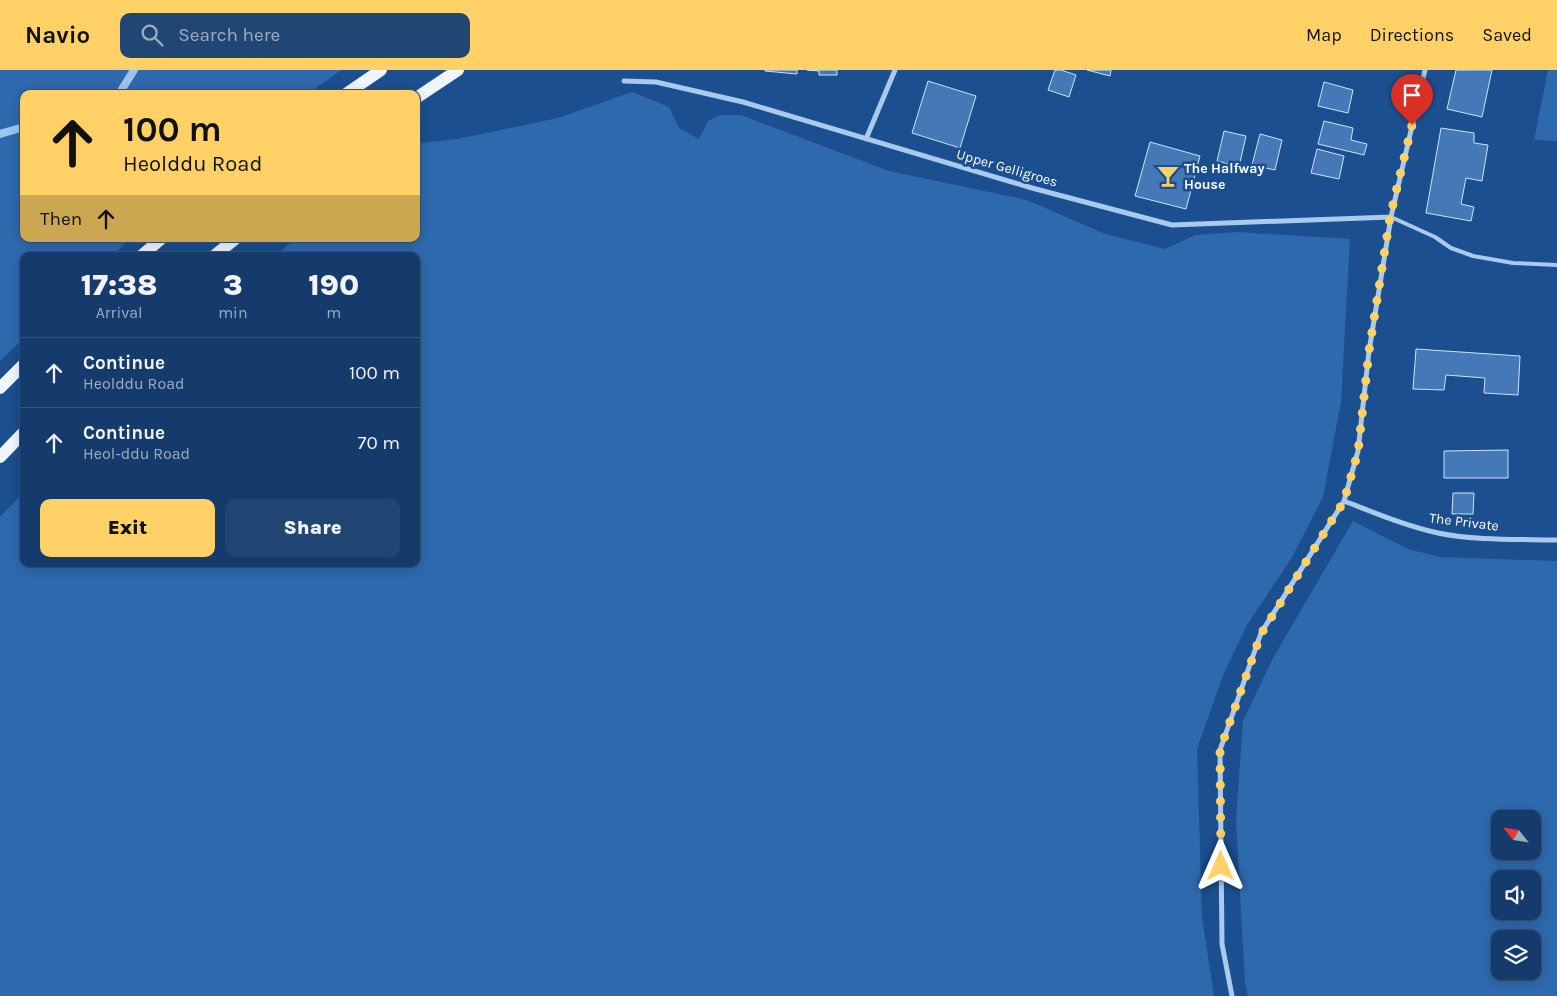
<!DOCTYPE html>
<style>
:root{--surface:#143b6b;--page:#214673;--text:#f1f3f6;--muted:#9dadc1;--line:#33557e;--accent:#ffd166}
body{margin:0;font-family:Karla,sans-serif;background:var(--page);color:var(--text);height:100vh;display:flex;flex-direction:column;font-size:19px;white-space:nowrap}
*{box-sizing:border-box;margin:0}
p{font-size:16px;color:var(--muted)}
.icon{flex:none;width:28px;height:28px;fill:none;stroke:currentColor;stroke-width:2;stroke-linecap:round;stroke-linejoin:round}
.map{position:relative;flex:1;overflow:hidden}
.drawer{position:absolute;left:20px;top:182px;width:400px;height:315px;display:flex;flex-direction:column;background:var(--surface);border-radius:10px;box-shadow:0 2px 12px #0003,0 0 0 1px var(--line)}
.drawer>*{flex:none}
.hud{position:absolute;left:20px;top:20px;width:400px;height:152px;border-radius:10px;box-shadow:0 2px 12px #0003,0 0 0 1px var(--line);background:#ffd166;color:#111;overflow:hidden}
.needle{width:32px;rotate:300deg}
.fabs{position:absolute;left:1491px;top:740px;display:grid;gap:10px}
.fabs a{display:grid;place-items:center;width:50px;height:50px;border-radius:10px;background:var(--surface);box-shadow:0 2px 12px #0003,0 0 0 1px var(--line);font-size:25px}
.pin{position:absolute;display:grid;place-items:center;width:42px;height:42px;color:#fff;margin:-51px -21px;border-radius:50% 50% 50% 0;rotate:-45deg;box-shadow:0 0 5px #0007}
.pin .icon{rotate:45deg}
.me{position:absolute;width:55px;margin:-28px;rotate:0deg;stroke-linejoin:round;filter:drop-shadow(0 0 4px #0008)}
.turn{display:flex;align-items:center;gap:18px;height:105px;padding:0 20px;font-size:22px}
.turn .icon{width:65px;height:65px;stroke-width:2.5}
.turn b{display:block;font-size:35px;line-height:42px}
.then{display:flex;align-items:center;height:48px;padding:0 20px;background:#0003;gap:10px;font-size:19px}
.eta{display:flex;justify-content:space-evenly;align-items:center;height:85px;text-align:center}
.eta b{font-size:30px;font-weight:800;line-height:35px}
.action{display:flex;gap:10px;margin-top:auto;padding:10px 20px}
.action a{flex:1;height:58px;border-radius:10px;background:var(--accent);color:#111;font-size:20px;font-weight:800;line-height:58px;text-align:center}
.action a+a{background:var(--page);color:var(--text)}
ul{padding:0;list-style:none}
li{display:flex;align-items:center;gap:15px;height:70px;padding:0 20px;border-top:1px solid var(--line)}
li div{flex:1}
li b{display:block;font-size:19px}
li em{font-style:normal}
header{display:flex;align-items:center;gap:30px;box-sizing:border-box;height:70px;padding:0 25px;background:var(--accent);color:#111}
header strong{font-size:24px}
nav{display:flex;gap:28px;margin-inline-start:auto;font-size:18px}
.search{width:350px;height:45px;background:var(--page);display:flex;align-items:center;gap:12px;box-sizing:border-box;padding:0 18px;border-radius:10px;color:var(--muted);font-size:19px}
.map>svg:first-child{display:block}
.green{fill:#2e69ad;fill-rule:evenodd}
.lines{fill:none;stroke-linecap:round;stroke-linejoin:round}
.stream{stroke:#9cc4f0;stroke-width:8}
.building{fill:#4478b7;stroke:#cfe3fa}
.service{stroke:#a9c9ee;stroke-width:4}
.minor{stroke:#a9c9ee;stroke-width:5}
.primary{stroke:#f0f6ff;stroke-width:12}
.route{stroke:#ffd166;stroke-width:9;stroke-dasharray:0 16.2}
.labels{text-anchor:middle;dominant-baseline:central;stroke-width:5;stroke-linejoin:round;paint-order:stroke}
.street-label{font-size:14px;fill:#fff;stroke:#1b4f8f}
.poi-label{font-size:14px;font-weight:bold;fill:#fff;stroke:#1b4f8f;text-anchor:start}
</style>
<header>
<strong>Navio</strong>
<div class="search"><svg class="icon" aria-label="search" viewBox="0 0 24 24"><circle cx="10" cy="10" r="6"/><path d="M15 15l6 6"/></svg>Search here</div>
<nav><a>Map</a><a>Directions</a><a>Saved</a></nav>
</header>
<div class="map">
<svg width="1557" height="926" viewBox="0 0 1557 926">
<rect width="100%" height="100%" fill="#1b4f8f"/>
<path class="green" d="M0,0H341L308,24H24V169H130L112,186H24V268L0,291Z
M1548,0H1557V71L1534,70Z
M632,22L669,37L679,58L699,69L708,51L720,45H741L889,101L1027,130L1105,164L1165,179L1195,165L1237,162L1350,169L1341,332L1323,427L1291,489L1247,555L1224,603L1197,679L1202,847L1214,926H0V447L24,422V494H416V186H275L295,169H416V77L422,73L457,69L558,48Z
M1353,451L1408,479L1440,487L1557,491V926H1248L1245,914L1236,749L1243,651L1273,588ZM1500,749H1532V781H1500ZM1500,809H1532V841H1500ZM1500,869H1532V901H1500Z"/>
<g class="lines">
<path class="stream" d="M119,24L134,0
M0,64L24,57"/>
</g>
<path class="building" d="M765,0H797V4L765,1Z
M807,0H837V5H819V1Z
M1055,0H1061L1076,5L1069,27L1048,20Z
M1087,0H1111L1110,6Z
M1456,0H1492L1482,47L1447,39Z
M928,11L976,26L960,78L912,63Z
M1324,12L1353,20L1348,43L1318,36Z
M1324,51L1353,58L1351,70L1367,74L1364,85L1318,74Z
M1441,58L1474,63V73L1488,75L1482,111L1466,108L1461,134L1474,137L1471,151L1426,143Z
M1224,61L1246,66L1239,97L1217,91Z
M1260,64L1282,70L1275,100L1252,95Z
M1150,72L1200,86L1186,139L1135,126Z
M1317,79L1344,86L1339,109L1311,103Z
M1416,279L1520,286L1518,325L1484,323L1485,308L1446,305L1444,320L1413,319Z
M1508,380V408H1444V381Z
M1453,423H1474L1473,444H1452Z"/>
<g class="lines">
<path class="service" d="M1391,147L1435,167L1451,178L1473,186L1513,193L1557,195"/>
<path class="minor" d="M624,11L656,12L743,32L1032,118L1172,155L1391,147
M866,69L895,0
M1344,431C1375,443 1406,456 1438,463C1477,471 1518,469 1557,470
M1232,926L1222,874L1220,680L1261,563L1344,431L1358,381L1369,281L1391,147L1425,0"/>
<path class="primary" d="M346,24L381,0
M416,28L458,0
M141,186L161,169
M214,186L235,169
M0,318L24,294
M0,387L24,362"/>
</g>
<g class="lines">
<path class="route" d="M1221,796L1220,680L1261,564L1344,431L1358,382L1369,281L1390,147L1412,55"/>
</g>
<defs>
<symbol id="bar-bare" viewBox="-9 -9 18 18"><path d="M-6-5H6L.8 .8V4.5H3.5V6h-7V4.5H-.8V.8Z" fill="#ffd166" stroke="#1b4f8f" stroke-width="2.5" paint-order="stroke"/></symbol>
</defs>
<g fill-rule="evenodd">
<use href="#bar-bare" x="1152" y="90" width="32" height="32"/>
</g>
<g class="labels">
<g class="street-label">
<text transform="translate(1007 98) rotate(16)">Upper Gelligroes</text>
<text transform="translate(1464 452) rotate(7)">The Private</text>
</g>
<g class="poi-label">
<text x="1184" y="98">The Halfway<tspan x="1184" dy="16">House</tspan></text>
</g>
</g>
</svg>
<div class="fabs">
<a><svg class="needle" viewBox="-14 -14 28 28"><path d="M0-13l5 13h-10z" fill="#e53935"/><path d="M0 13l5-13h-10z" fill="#9dadc1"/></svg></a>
<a><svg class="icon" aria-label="sound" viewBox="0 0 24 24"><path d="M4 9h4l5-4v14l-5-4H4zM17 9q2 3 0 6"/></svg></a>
<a><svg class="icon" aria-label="layers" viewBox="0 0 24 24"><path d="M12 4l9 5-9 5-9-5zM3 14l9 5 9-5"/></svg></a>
</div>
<div class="pin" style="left:1412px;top:55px;background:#d93025"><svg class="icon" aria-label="arrive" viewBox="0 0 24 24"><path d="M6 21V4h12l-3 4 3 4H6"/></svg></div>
<svg class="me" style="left:1221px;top:796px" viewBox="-20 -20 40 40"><path d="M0-17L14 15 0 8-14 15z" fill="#ffd166" stroke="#fff" stroke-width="4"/></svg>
<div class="hud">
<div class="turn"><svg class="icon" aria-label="ahead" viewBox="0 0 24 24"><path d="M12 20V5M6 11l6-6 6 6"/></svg><div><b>100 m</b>Heolddu Road</div></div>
<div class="then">Then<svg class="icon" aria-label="ahead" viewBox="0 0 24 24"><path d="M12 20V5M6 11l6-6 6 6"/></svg></div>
</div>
<section class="drawer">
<div class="eta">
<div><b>17:38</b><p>Arrival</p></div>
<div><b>3</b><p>min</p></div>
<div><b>190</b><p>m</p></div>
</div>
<ul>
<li><svg class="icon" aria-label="ahead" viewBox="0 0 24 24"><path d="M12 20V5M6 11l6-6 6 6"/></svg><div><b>Continue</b><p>Heolddu Road</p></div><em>100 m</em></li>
<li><svg class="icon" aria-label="ahead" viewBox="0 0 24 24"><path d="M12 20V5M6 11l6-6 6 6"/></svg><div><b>Continue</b><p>Heol-ddu Road</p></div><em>70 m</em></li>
</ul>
<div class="action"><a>Exit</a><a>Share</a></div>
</section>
</div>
